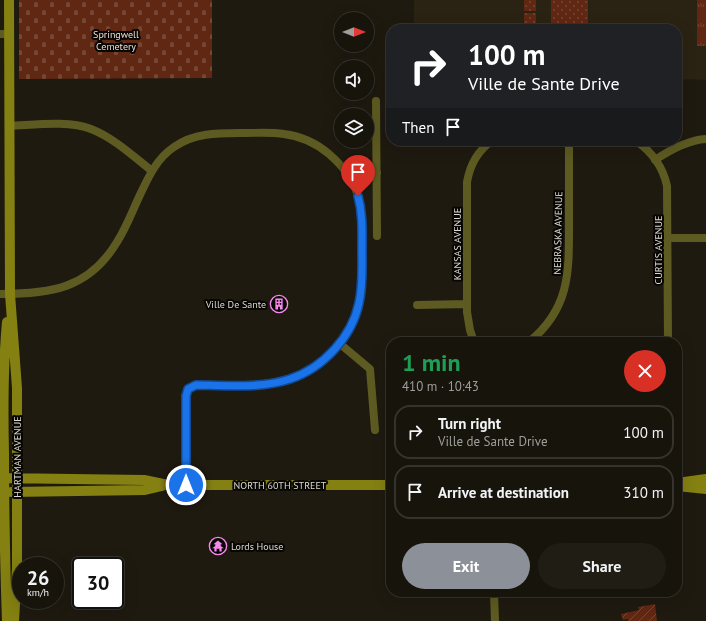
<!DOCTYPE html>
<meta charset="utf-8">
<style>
:root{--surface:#17140c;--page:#201d15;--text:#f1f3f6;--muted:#9e9e9d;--line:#36332d;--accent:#8c9099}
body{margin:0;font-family:"PT Sans",sans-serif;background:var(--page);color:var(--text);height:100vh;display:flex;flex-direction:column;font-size:15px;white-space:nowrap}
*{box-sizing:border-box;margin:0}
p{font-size:13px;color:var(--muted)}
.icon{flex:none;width:22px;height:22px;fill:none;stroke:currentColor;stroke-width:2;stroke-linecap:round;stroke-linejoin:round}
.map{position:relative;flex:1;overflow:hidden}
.sheet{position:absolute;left:386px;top:337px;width:296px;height:260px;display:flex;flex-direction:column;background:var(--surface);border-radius:16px;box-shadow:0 4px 16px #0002,0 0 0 1px var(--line)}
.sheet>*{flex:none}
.guide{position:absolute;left:386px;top:24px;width:296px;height:122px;border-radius:16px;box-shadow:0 4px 16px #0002,0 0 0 1px var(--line);background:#202124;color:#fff;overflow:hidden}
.needle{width:26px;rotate:90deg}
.controls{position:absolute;left:334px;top:12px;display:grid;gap:8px}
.controls a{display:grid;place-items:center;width:40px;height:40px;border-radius:50%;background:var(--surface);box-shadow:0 4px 16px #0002,0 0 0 1px var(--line);font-size:20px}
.speed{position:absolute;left:12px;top:557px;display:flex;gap:8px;font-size:20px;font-weight:700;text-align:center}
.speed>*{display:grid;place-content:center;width:52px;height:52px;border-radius:50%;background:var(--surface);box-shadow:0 4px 16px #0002,0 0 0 1px var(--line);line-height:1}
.speed small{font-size:10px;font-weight:400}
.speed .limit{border:2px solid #111;border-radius:6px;background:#fff;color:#111}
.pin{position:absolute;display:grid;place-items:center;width:34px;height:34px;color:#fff;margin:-41px -17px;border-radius:50% 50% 50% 0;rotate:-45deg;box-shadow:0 0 4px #0007}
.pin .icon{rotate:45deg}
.me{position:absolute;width:44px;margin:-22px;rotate:0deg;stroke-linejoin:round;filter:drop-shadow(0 0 3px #0008)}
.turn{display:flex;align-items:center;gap:14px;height:84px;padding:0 16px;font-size:18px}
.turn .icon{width:52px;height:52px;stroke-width:2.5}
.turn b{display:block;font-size:28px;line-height:34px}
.then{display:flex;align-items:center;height:38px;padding:0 16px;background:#0003;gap:8px;font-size:15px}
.round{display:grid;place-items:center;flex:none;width:42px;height:42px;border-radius:21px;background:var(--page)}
.head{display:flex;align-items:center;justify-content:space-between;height:68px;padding:0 16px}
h1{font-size:24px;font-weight:600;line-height:30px;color:#1e9e55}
.cta{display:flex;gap:8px;margin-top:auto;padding:8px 16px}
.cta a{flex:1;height:46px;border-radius:24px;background:var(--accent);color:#fff;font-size:16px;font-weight:600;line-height:46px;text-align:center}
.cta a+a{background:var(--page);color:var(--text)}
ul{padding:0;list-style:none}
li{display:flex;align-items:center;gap:12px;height:54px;margin:0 8px 6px;padding:0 8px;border:2px solid var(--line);border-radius:16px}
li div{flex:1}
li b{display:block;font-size:15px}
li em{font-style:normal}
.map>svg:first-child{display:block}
.built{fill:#2a2212}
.grass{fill:url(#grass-dots)}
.cemetery{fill:url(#cemetery-stones)}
.park{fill:url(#park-tufts)}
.garden{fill:url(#garden-furrows)}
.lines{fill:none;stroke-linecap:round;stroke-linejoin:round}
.street{stroke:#5d5b21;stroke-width:8}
.secondary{stroke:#848012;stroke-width:10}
.route-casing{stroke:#114b97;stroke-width:10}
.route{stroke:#1a73e8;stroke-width:7}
.labels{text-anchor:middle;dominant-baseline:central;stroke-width:4;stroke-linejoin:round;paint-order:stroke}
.park-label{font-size:10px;fill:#f4dcd4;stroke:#070603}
.street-label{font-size:10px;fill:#ddd9d2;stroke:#070603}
.poi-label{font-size:10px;fill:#ddd9d2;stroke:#070603;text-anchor:end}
</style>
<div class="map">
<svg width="706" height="621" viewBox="0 0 706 621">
<defs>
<pattern id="grass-dots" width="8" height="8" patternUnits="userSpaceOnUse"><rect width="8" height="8" fill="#602713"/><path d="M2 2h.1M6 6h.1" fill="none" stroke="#764634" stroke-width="1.8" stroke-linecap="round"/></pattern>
<pattern id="cemetery-stones" width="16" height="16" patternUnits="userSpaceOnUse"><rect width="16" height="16" fill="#602713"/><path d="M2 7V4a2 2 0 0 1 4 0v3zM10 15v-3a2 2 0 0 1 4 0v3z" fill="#764634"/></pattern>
<pattern id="park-tufts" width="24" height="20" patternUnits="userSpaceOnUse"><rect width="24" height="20" fill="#602713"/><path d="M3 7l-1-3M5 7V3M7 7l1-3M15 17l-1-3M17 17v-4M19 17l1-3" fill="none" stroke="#764634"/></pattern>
<pattern id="garden-furrows" width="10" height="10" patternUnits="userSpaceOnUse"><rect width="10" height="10" fill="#602713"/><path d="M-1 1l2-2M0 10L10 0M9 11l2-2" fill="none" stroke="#764634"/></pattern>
</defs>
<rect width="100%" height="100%" fill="#1f1a10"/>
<path class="built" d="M414,0H706V80L677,79V29H414Z"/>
<path class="grass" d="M524,0H536V11H524Z
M551,0H588V29H551Z
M524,13H536V29H524Z"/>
<path class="cemetery" d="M19,0H212V78L19,79Z"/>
<path class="park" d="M697,0H706V46H697Z"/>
<path class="garden" d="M655,604L657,621H628V619L623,620L621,614L639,610L638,607Z"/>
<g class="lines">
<path class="street" d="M0,34H9
M376,101L377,236
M9,126C34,125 68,120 91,129C114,138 133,156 152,171
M636,141C652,152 663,167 667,186L668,342
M655,160C670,150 688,140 706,139
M350,176L364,172L377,173
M668,238H706
M0,294C50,294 89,289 117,242C126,228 132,212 139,197C148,178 156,159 174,147C195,132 220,133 245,133C258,133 271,132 284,134C300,136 316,143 329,154C363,183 363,211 362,252C362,267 363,281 361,295C357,326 334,357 306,372C273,389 232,385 196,385L188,389L185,396L186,485
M417,305L467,304
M474,342L470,330L467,312V182C470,165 477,151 492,141
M529,342C571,308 569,270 569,220C569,194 569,167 569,141
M339,343L370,369L375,430
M494,592L495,621"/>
<path class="secondary" d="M9,0L10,294L17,388V568L14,621
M0,478L144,480L168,485H391
M677,483L706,479
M677,486L706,489
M11,492L145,490L162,486
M7,621C5,565 4,509 4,453C3,409 3,365 7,322"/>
</g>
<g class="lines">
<defs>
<path id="route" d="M186,485V396L188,389L196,385C226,385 261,389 290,379C323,368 352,337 359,303C363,286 362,268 362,251C362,232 363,214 358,196"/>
</defs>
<use href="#route" class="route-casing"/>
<use href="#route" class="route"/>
</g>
<defs>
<symbol id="building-ring" viewBox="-11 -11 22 22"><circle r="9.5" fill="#070603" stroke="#f689ee" stroke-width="1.5"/><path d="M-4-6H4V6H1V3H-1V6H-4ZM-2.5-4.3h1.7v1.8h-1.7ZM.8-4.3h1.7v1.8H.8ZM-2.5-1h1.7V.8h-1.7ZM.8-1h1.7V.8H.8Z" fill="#f689ee"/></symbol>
<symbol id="temple-ring" viewBox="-11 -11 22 22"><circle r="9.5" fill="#070603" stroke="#f689ee" stroke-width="1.5"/><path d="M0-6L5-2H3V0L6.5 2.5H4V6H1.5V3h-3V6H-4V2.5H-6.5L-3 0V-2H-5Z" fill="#f689ee"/></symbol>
</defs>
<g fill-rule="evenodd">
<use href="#building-ring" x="269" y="294" width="20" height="20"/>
<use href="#temple-ring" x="208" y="536" width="20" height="20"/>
</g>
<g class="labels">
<g class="park-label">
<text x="116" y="34">Springwell<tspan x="116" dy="12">Cemetery</tspan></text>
</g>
<g class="street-label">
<text transform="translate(558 233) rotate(-89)">NEBRASKA AVENUE</text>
<text transform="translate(457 244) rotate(-90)">KANSAS AVENUE</text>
<text transform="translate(658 250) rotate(-90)">CURTIS AVENUE</text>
<text transform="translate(17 457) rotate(-90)">HARTMAN AVENUE</text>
<text x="280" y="485">NORTH 60TH STREET</text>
</g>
<g class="poi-label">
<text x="266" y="304">Ville De Sante</text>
<text x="231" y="546" text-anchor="start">Lords House</text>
</g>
</g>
</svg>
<div class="controls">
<a><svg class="needle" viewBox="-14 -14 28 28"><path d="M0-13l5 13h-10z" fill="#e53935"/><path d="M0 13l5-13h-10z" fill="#9e9e9d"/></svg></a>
<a><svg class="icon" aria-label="sound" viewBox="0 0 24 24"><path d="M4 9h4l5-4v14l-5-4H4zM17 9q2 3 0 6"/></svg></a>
<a><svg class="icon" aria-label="layers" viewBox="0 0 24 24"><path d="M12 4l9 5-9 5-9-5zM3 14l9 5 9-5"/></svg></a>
</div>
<div class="speed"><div>26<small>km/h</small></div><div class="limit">30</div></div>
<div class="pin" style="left:358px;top:196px;background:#d93025"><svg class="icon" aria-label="arrive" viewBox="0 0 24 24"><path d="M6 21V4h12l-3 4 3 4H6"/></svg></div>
<svg class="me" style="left:186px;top:485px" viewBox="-20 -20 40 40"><circle r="17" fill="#1a73e8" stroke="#fff" stroke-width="3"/><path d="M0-11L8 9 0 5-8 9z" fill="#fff"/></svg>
<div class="guide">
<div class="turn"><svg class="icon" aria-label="right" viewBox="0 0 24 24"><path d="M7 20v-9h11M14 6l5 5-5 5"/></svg><div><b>100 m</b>Ville de Sante Drive</div></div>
<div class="then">Then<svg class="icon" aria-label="arrive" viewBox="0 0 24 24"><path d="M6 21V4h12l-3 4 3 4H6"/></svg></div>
</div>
<section class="sheet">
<div class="head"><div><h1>1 min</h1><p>410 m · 10:43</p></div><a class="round" style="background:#d93025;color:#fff"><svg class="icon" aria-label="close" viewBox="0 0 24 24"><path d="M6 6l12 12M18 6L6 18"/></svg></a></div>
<ul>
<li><svg class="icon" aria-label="right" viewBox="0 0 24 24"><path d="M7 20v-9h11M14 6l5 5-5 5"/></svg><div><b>Turn right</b><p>Ville de Sante Drive</p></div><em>100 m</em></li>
<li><svg class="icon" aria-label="arrive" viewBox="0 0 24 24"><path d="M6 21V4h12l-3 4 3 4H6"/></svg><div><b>Arrive at destination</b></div><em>310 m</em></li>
</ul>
<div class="cta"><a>Exit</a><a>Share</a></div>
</section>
</div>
